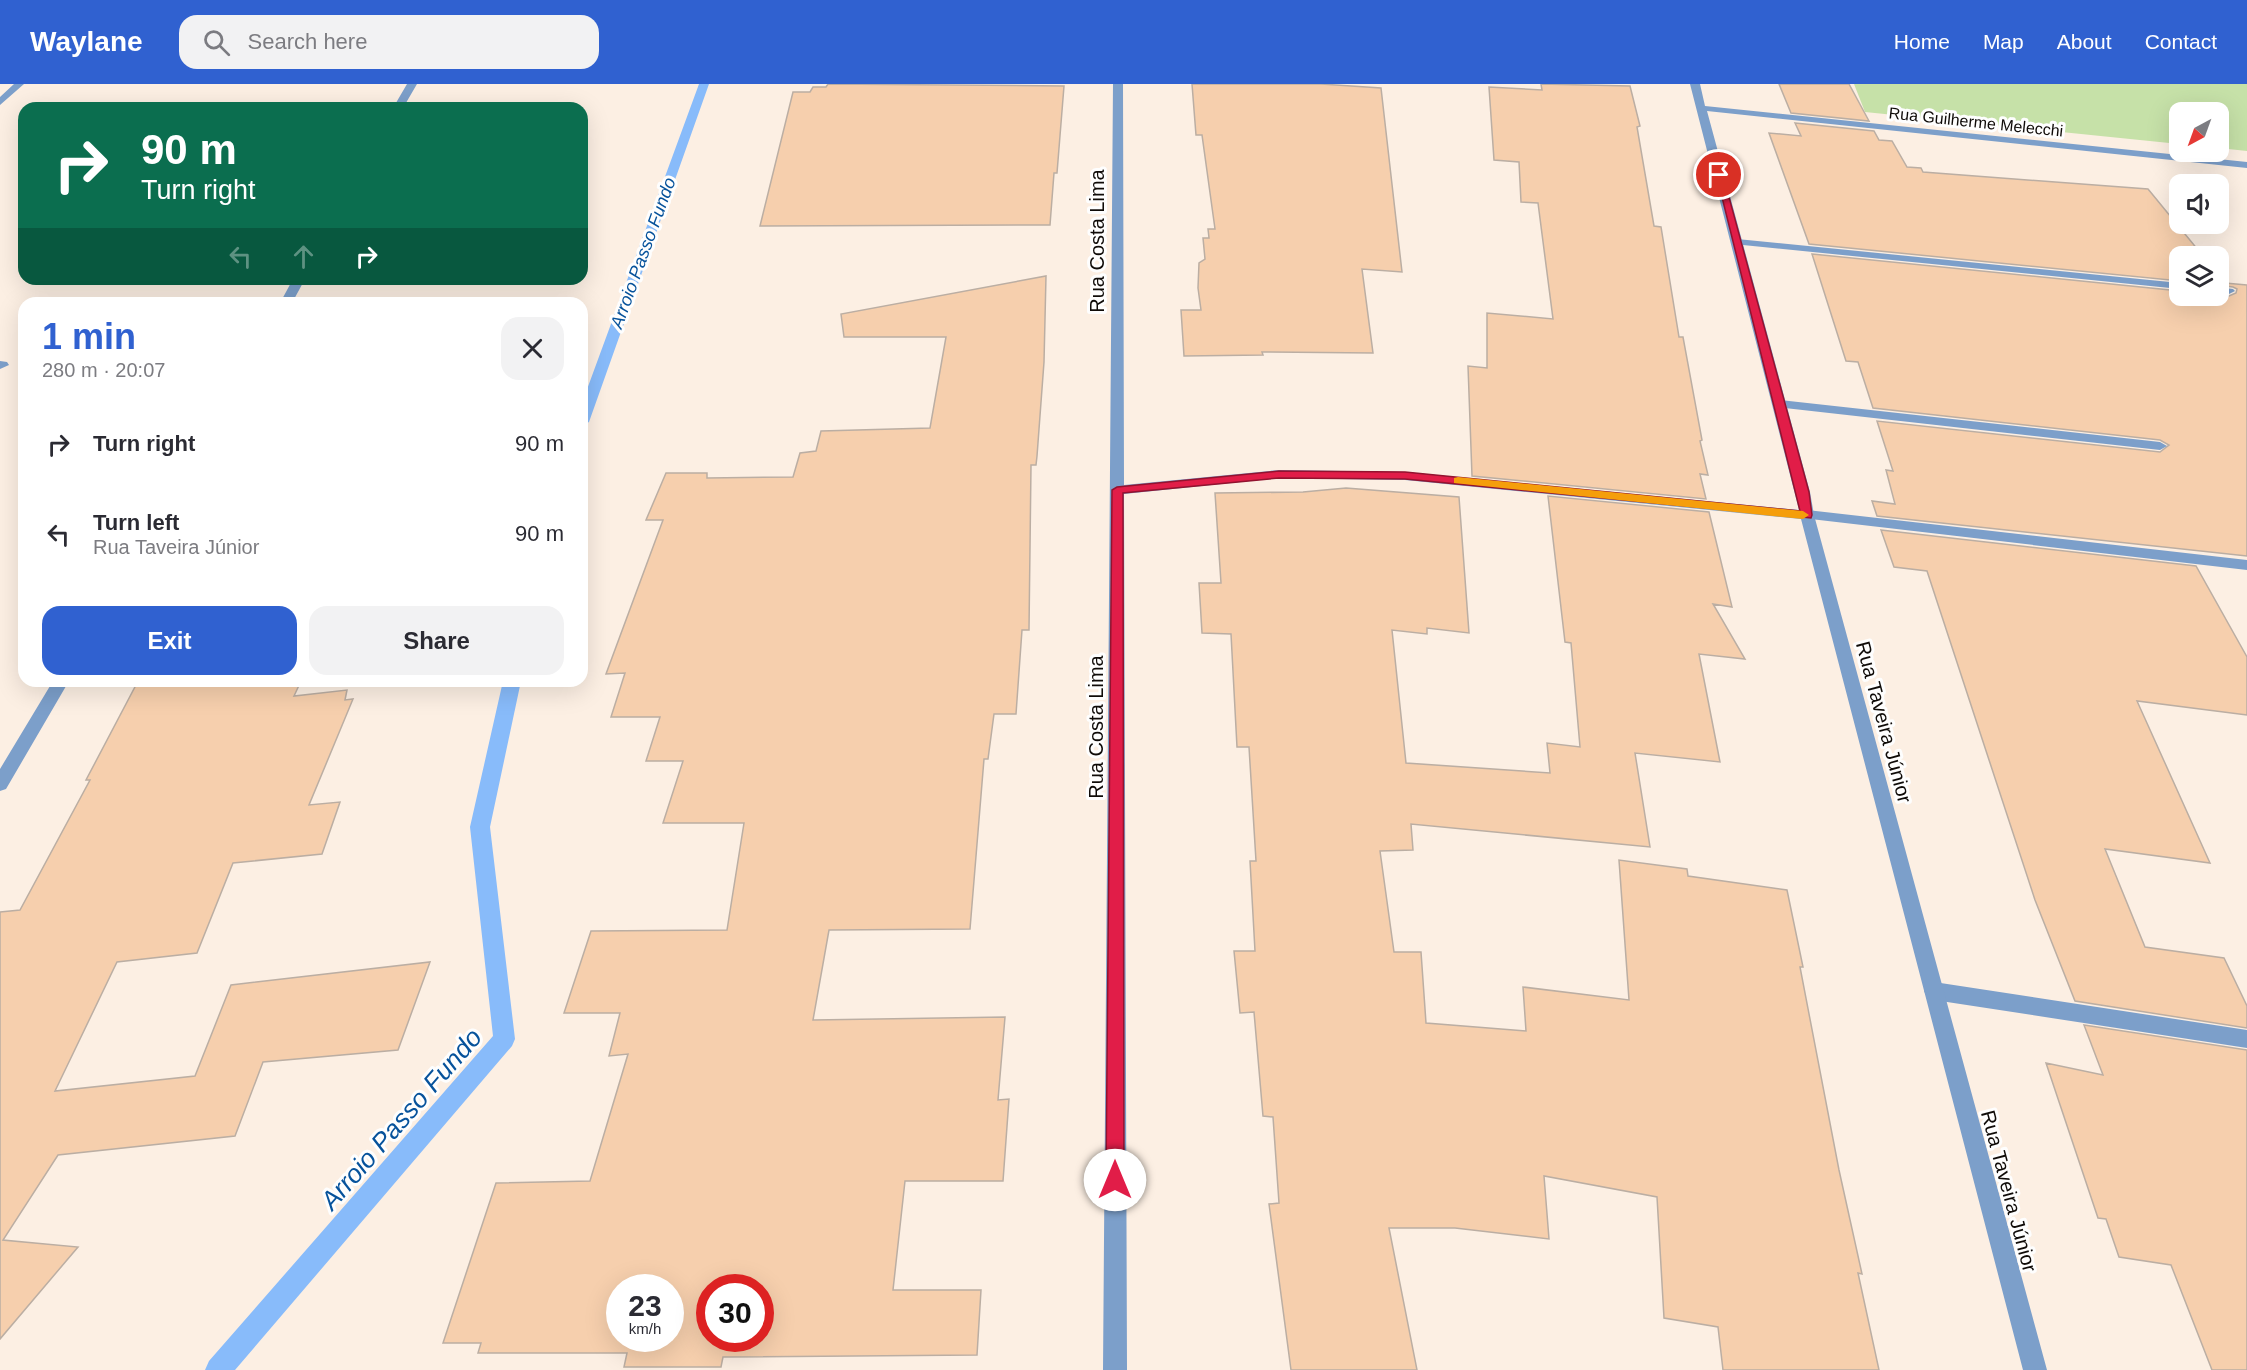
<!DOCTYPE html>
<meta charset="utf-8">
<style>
:root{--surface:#fff;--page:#f2f2f3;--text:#2b2b33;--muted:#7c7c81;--accent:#3061d0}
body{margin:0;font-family:Arial,sans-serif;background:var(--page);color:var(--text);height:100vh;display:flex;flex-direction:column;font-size:22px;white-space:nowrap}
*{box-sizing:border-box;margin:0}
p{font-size:20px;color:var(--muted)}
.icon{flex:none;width:33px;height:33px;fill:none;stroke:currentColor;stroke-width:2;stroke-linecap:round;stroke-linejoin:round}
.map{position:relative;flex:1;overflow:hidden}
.drawer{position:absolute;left:18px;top:213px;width:570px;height:390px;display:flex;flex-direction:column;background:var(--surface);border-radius:18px;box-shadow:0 6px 24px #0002}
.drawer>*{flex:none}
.top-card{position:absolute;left:18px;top:18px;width:570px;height:183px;border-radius:18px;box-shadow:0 6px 24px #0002;background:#0b6e4f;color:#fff;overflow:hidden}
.needle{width:39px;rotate:221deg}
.controls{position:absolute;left:2169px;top:18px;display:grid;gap:12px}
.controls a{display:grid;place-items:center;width:60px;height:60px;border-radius:12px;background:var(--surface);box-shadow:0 6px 24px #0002;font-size:30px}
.speed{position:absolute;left:606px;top:1190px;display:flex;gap:12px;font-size:30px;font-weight:700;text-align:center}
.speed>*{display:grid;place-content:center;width:78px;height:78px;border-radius:50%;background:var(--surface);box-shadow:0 6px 24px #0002;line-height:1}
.speed small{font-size:15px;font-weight:400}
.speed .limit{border:9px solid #d22;background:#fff;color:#111}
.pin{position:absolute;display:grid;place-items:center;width:51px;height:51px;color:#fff;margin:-26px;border:3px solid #fff;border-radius:50%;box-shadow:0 2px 6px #0007}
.me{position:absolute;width:66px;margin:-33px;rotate:0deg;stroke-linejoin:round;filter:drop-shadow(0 0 4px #0008)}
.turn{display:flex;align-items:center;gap:21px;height:126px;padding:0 24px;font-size:27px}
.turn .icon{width:78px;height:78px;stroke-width:2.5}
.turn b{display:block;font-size:42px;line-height:51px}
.lanes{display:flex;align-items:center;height:57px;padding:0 24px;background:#0003;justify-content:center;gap:30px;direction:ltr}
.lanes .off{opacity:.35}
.round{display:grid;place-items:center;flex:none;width:63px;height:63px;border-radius:18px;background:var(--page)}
.head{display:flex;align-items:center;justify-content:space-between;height:102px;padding:0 24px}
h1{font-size:36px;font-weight:700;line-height:45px;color:var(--accent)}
.primary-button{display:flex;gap:12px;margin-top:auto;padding:12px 24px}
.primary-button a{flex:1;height:69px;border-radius:18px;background:var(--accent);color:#fff;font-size:24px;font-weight:700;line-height:69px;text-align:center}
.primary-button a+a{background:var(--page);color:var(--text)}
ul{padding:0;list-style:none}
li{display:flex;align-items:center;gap:18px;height:90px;padding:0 24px}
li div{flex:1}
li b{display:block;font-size:22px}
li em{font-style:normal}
header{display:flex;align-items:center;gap:36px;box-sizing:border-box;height:84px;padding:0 30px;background:var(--accent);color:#fff}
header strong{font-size:28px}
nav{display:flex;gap:33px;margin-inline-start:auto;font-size:21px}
.search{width:420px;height:54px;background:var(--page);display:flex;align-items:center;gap:15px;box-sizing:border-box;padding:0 21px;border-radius:18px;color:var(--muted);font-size:22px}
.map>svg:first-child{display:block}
.green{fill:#c6e1a8}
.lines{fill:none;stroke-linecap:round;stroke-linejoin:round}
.stream{fill:#88bbfa;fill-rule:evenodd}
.building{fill:#f6cfad;stroke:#bbaea3;stroke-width:1.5;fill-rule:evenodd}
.service{fill:#7c9fca;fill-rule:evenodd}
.minor{fill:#7c9fca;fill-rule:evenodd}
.route{fill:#e11d48;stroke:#92132f;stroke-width:1.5}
.slow{fill:#f59e0b}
.labels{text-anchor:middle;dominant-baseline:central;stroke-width:6;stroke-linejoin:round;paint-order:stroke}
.far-street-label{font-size:16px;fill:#0f0b08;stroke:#fefefe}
.far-water-label{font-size:18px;font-style:italic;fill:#06529b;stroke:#fefefe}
.street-label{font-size:20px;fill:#0f0b08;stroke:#fefefe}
.near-water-label{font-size:26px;font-style:italic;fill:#06529b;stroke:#fefefe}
</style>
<header>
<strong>Waylane</strong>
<div class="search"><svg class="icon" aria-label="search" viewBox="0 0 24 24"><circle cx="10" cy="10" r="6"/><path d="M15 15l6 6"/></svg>Search here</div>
<nav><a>Home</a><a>Map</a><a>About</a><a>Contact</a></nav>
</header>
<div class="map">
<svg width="2247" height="1286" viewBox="0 0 2247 1286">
<rect width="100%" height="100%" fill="#fcefe3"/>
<path class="green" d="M1854,0H2247V67L2219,64L2218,28H2180L2179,60L1865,28Z"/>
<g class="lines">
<path class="stream" d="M699,0H709L589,338L582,342V319Z
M503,597H521L490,743L515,955L512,962L235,1286H205L209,1277L493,952L470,743Z"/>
</g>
<path class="building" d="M828,0L1064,2L1057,89H1054L1050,141L760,142L793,8H810L813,3H826Z
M1192,0H1321L1381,4L1402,188L1362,185L1373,269L1262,268L1263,271L1184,272L1181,226H1201L1198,204L1199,179L1205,175L1203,154H1209L1208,145H1215L1202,51H1196Z
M1541,0L1630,2L1640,42L1637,43L1654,142L1661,143L1679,253H1683L1702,356L1700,357L1708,391L1700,390L1706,415L1472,392L1468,282L1487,284V229L1553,235L1538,119L1521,118L1519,78L1494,76L1489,3L1542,6Z
M1779,0H1849L1869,37L1791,29Z
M1795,39L1874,47L1879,56L1892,57L1907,83L1921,84L1923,88L2148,105L2203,172H2180V197L1809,160L1769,49L1801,52Z
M1812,170L2180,207V212H2229L2236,209L2237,205L2233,203L2218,201V192L2225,199L2247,201V472L1877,432L1872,417L1895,420L1886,386L1893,387L1877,337L2160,368L2169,361L2160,356L1873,324L1858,278L1846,277Z
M1046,192L1044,278L1037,372L1036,381H1031L1029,546H1022L1016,630H994L988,675H984L970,845L829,846L813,936L1005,933L998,1016L1009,1015L1003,1097H905L893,1206H981L977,1271L723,1273L721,1283H624L627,1269H478L481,1259H443L496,1099L590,1097L628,970L609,972L620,929H564L591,847L727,846L744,739H663L683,677H646L660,633H611L625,589L606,590L663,436H646L666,389H707V394L793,393L800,369L816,367L821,347L930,344L946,253H844L841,230ZM620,1203H670V1254H620ZM710,1203H760V1254H710Z
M1346,404L1459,413L1469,549L1427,544V550L1392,546L1406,679L1550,689L1547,659L1580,663L1571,559L1565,558L1548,412L1709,428L1732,523L1713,520L1745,575L1699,570L1720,678L1635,669L1650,763L1411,740L1413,766L1380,767L1394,868H1421L1426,939L1526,947L1523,903L1629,916L1619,776L1687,785L1688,792L1787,806L1803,883H1800L1839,1086L1862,1190L1858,1189L1879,1286H1723L1718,1243L1664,1234L1657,1113L1544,1092L1549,1155L1455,1144H1389L1417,1286H1291L1269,1120L1279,1119L1273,1033L1263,1032L1254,928L1240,929L1234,867H1255L1250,777H1256L1249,663H1237L1231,550L1202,549L1199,499H1221L1215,409L1303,408Z
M1881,446L2196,482L2247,573V631L2137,617L2210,779L2105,765L2145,863L2224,874L2247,922V944L2075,917L2035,816L1927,487L1894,483Z
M177,597H301L294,612L347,606L345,616L353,615L309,721L340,718L322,770L233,779L197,869L117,878L55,1007L195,992L231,901L430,878L398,966L263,978L235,1052L58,1071L3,1156L78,1163L0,1255V828L20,826L90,696H86L136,601Z
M2084,941L2247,966V1286H2212L2171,1181L2119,1173L2106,1135L2098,1134L2046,979L2103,991Z"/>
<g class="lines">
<path class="service" d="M1737,155L2180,199V205L1733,160V156Z
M2218,203L2233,205L2235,207L2229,210H2218Z
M1780,316L2160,358L2167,362L2160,366L1775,323L1774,320L1775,317Z
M1807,426L2247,476V486L1802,434L1800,431Z
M1934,898L2247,946V964L1934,916L1927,913L1924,907L1927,901Z"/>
<path class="minor" d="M14,0H24L0,21V13Z
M407,0H417L403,24H393Z
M1113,0H1123L1124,401L1279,386L1405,388L1799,426L1690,0H1700L1705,22L2247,78V84L1707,27L1810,408L1814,431L2047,1286H2023L1801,435L1405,396L1279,394L1124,410L1127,1286H1103Z
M293,195H305L292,219H280Z
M0,277L7,278L9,281L0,285Z
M53,597H69L6,705L0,707V685Z"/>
</g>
<path class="route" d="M1716,89L1723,91L1809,408L1812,431L1811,434L1405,395L1279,394L1123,409L1124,1096L1122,1102L1115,1105L1109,1102L1106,1096L1112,406L1117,403L1279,387L1405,388L1800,427Z"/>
<path class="slow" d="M1458,393L1803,427L1809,431L1803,435L1454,399V394Z"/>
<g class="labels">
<g class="far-street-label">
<text transform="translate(1976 38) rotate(6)">Rua Guilherme Melecchi</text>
</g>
<g class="far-water-label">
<text transform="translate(643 169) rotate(-70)">Arroio Passo Fundo</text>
</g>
<g class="street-label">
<text transform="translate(1097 157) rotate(-90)">Rua Costa Lima</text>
<text transform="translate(1884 638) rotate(75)">Rua Taveira Júnior</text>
<text transform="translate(1096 643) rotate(-90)">Rua Costa Lima</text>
<text transform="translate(2009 1107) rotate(75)">Rua Taveira Júnior</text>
</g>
<g class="near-water-label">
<text transform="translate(401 1035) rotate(-49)">Arroio Passo Fundo</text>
</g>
</g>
</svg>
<div class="controls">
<a><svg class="needle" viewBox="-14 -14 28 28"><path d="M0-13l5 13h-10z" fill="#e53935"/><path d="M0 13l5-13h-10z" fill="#7c7c81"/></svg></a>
<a><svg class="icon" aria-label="sound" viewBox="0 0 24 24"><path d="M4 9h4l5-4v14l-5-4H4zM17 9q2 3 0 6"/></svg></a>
<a><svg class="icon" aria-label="layers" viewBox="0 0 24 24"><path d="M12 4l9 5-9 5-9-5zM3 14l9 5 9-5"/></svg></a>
</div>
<div class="speed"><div>23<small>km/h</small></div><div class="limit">30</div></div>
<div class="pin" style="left:1719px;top:91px;background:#d93025"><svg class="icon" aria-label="arrive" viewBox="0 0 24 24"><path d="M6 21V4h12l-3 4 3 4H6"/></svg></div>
<svg class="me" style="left:1115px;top:1096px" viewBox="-20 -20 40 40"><circle r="19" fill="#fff"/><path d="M0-13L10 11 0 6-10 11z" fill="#e11d48"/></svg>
<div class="top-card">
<div class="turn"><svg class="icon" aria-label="right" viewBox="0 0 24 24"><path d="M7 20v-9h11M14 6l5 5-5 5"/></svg><div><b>90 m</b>Turn right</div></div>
<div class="lanes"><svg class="icon off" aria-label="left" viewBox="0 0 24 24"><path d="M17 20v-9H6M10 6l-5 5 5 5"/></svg><svg class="icon off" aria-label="ahead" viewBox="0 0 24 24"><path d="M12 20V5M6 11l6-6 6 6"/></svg><svg class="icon" aria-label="right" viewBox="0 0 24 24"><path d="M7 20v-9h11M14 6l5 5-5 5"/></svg></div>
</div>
<section class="drawer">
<div class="head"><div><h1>1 min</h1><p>280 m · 20:07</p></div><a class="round"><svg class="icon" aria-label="close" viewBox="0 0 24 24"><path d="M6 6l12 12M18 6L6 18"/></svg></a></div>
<ul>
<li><svg class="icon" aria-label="right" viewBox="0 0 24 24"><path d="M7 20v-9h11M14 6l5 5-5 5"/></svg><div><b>Turn right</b></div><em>90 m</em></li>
<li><svg class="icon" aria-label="left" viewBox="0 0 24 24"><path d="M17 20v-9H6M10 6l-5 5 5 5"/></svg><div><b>Turn left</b><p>Rua Taveira Júnior</p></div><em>90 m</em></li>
</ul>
<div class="primary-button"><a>Exit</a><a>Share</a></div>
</section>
</div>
